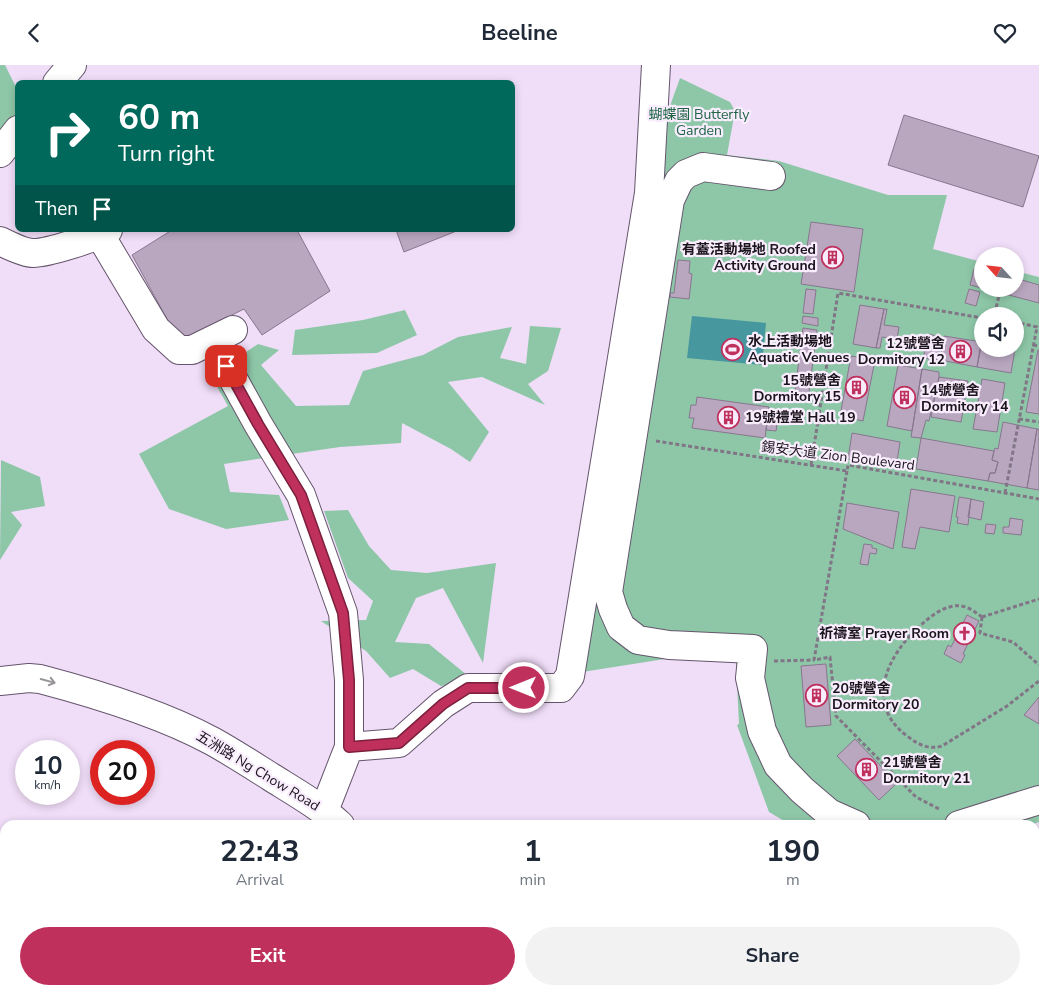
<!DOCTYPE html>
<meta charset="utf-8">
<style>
:root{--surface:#fff;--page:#f2f2f3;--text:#1f2937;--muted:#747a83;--accent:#bf305d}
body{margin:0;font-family:"Nunito Sans","Noto Sans SC",sans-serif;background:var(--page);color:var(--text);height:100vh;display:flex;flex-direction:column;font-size:19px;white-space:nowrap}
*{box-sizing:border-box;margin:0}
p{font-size:16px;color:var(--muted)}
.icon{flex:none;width:28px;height:28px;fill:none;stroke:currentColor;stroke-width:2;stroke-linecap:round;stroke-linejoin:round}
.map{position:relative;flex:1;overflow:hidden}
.sheet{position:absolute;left:0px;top:755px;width:1040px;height:175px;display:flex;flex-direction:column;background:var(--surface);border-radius:15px 15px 0 0;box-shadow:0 2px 8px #0003}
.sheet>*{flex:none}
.guide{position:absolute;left:15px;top:15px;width:500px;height:152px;border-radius:8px;box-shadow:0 2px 8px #0003;background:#00695c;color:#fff;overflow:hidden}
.needle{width:32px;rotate:297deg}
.fabs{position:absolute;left:974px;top:182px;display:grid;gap:10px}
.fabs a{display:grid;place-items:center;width:50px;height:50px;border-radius:50%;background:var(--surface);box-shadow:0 2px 8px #0003;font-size:25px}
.speed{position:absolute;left:15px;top:675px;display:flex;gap:10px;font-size:25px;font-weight:700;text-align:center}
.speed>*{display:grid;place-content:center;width:65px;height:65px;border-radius:50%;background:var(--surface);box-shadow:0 2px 8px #0003;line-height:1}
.speed small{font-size:12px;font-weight:400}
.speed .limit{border:8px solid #d22;background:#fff;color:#111}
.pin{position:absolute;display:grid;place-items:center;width:42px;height:42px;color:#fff;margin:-21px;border-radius:10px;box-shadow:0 2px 8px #0006}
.me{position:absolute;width:55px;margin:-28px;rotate:270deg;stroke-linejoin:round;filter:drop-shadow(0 0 4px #0008)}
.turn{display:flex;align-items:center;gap:18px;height:105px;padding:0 20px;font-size:22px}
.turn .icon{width:65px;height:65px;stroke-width:2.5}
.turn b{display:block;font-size:35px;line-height:42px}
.then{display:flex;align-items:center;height:48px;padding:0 20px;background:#0003;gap:10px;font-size:19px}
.eta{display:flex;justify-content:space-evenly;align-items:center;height:85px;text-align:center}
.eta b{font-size:30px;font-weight:700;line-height:35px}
.action{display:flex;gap:10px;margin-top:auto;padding:10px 20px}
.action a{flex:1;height:58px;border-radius:30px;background:var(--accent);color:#fff;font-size:20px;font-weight:700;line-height:58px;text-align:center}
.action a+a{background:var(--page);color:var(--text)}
header{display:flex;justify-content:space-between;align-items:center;height:65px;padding:0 20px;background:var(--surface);font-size:22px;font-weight:700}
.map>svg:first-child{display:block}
.green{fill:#8ec7a8;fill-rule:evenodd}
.water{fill:#47979e}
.building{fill:#b9a7c0;stroke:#88768e}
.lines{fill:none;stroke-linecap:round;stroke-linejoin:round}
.minor-casing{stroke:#65556c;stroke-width:30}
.path{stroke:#817586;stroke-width:3;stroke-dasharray:4 2.5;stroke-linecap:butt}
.minor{stroke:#fff;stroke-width:28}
.oneway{stroke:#989599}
.route-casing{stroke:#7c1f3c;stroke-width:12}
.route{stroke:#bf305d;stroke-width:9}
.labels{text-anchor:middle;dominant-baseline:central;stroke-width:4.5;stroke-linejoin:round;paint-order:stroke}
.park-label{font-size:14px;fill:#1e6445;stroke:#f9edfd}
.poi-label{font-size:14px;font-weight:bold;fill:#1a141d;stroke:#f9edfd;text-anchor:start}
.street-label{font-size:14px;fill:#1a141d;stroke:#f9edfd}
</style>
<header><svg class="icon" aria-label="back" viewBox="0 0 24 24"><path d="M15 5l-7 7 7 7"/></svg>Beeline<svg class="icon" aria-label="heart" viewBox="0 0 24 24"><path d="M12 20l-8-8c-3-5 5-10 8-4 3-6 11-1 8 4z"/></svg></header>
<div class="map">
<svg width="1039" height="930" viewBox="0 0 1039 930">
<rect width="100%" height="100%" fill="#f0ddf8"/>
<path class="green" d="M0,0H5L17,24V65L0,86Z
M680,13L730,37L735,46L727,90L779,96L888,130H947L933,184L982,197V224H1015V206L1039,212V757L1030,760H791L769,747L737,660L739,659L736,598L728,589L690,590L576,608L661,66ZM982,251H1015V284H982Z
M405,245L417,270L377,288L292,290L295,265L363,255Z
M530,261L561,263L548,306L528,319L545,340L482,312L448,317L489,367L470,397L451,384L402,358L401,378L340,382L224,399L230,427L279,430L289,455L226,464L169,444L139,389L228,341L211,311L258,279L279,285L261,300L296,341L349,340L363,306L423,290L458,272L512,262L500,293L526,299Z
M1,395L40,412L45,441L11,447L22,460L0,495Z
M348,445L369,481L391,505L427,508L496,498L483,598L443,523L416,533L395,577L429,579L473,615L441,621L413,604L390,613L366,586L321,556L366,555L373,536L348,513L324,446Z"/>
<path class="water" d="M692,251L766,258L762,300L687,293Z"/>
<path class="building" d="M904,50L1039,91L1023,142L888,100Z
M811,157L863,164L854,227L801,219Z
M172,165H297L330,226L262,270L244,244L179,276L132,190Z
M396,165H459L404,187Z
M678,195L690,196L689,208L692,209L689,234L670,232V228H674Z
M974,204L982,206V223L970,220Z
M1015,213L1039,220V238L986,224H1015Z
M806,224L816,225L813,249L803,248Z
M969,224L980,227L976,241L965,238Z
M860,240L884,244L876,283L853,279Z
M884,244H887L884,260L899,262L897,274L882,272L880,283H876Z
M803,251L818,253V261L802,258Z
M803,263L817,265L808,335L794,334Z
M929,269L942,273L937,295L923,293Z
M944,271L982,277L977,302L940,295Z
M982,272V284H1015L1011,308L977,302Z
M1038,285H1039V349L1026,347Z
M851,291L875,295L863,356L840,351Z
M898,300L922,304L912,366L887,361Z
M922,304L939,307V312L929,356L926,355L921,373L911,372Z
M939,312L968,316L961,357L931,352Z
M982,314L1005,318L997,367L973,364Z
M697,332L769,342L765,373L692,363L694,353H689L691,340H696Z
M768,352L778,353L776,366L766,365Z
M1003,357L1037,364L1027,423L988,416L990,408H995L998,397L992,395L994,386L995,383L998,384Z
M1037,364H1039V425L1027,423Z
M852,368L900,377L896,403L848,394Z
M921,373L994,386L992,395L998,397L995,408H990L988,416L916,404Z
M911,424L955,431L949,467L920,462L915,484L902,482Z
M959,432L971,434L968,460L957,458L958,452H956Z
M971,434L984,437L981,455L968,452Z
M847,438L899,447L893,484L843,464Z
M1010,453L1023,455L1021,470L1003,468V462H1009Z
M986,459L996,460L994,469L985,468Z
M864,479L872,480V483L877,484L876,489L870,488L868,500L860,499Z
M967,550L979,556L963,589L965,590L961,598L944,589L948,580L951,582Z
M826,599L831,660L806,662L801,601Z
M1039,632V659L1024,650Z
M855,674L897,718L879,735L837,691Z"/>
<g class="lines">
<defs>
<path id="minor" d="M57,18L72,0
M0,88L18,65
M771,111L703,102L686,109L679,116L670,135L608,527L613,544L621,562L638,575L669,580L753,584L750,613L762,666L778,700L802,725L829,748L856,760
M100,170L156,264L179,285H192L233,265
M0,176C8,180 24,188 33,188C48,188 95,173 108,165
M226,301L258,359L301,430L343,548L349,615V682L324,746
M0,616L29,613L40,614C97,629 160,648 212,676C232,687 252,700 271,712C295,727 320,741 340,760
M349,682L399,678L443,639L468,623H561L570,611L649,128L656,0
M959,760L1039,735
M1035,799H1039
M0,871L5,870
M438,925L442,930
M300,930L302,925
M414,930L415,925"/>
</defs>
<use href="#minor" class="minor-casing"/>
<path class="path" d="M988,251L995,247L1000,227
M1033,280L1039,281
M1019,354L1039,357
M656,376L847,406L848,400L1039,434
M811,400L838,228L982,253
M847,406L814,595L830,592L836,651L916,732L941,745
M1005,428L1037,262L1015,257
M982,552C974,546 965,539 954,541C941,543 931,551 921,560C888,589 863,638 907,671C918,679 927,685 942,681L1007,641L1039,616
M982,552L980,568L1013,577L1039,600
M982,552L1039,534
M774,596L814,595"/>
<use href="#minor" class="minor"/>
</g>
<defs><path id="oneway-shaft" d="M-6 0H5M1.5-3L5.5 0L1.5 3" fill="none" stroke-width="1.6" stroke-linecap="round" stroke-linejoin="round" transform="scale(1.25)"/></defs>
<use class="oneway" href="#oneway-shaft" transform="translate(48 616) rotate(15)"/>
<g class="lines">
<defs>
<path id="route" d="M226,301L258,359L301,430L343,548L349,615V682L399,678L443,639L468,623H524"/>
</defs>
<use href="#route" class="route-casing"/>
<use href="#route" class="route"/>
</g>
<defs>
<symbol id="building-ring" viewBox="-11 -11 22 22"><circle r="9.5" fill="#f9edfd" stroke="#bf305d" stroke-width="1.5"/><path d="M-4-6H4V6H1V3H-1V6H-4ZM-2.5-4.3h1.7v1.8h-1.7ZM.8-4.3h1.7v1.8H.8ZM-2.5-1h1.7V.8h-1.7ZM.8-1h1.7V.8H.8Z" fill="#bf305d"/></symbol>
<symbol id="stadium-ring" viewBox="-11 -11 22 22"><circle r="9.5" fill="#f9edfd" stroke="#bf305d" stroke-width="1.5"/><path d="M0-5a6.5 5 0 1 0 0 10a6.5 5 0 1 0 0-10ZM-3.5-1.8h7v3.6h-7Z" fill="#bf305d"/></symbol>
<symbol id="church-ring" viewBox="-11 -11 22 22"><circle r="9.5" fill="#f9edfd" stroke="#bf305d" stroke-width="1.5"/><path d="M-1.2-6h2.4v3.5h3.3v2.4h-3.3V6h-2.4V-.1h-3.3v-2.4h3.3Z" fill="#bf305d"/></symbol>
</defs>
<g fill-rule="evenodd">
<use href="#building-ring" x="820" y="180" width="25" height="25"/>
<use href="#stadium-ring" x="720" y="272" width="25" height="25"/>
<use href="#building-ring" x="948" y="274" width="25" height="25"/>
<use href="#building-ring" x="844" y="310" width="25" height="25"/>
<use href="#building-ring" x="892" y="320" width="25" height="25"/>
<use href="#building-ring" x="716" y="340" width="25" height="25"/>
<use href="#church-ring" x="952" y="556" width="25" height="25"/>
<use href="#building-ring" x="804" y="618" width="25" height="25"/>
<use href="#building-ring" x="854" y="692" width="25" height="25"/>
</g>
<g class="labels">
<g class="park-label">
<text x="699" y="49">蝴蝶園 Butterfly<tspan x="699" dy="16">Garden</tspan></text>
</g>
<g class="poi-label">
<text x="816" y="184" text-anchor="end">有蓋活動場地 Roofed<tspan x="816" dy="16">Activity Ground</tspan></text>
<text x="748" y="276">水上活動場地<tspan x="748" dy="16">Aquatic Venues</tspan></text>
<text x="945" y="278" text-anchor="end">12號營舍<tspan x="945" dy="16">Dormitory 12</tspan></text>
<text x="841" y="315" text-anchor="end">15號營舍<tspan x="841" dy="16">Dormitory 15</tspan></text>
<text x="921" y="325">14號營舍<tspan x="921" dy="16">Dormitory 14</tspan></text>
<text x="745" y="352">19號禮堂 Hall 19</text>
<text x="949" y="568" text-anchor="end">祈禱室 Prayer Room</text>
<text x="832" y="623">20號營舍<tspan x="832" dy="16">Dormitory 20</tspan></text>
<text x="883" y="697">21號營舍<tspan x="883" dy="16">Dormitory 21</tspan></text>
</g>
<g class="street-label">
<text transform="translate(838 391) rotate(7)">錫安大道 Zion Boulevard</text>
<text transform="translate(258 706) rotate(31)">五洲路 Ng Chow Road</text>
</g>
</g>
</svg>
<div class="fabs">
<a><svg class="needle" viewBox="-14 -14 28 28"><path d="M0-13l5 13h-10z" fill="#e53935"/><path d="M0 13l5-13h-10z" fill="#747a83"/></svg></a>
<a><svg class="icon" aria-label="sound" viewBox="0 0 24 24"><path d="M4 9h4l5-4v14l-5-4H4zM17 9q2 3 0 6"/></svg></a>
</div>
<div class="speed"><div>10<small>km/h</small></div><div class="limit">20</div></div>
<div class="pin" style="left:226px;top:301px;background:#d93025"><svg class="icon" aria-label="arrive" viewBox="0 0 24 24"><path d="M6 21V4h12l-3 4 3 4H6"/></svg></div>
<svg class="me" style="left:524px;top:623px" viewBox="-20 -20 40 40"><circle r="17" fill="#bf305d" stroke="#fff" stroke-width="3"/><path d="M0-11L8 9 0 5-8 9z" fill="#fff"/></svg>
<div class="guide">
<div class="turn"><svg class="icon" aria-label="right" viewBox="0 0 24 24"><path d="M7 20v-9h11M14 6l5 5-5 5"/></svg><div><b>60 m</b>Turn right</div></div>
<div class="then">Then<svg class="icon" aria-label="arrive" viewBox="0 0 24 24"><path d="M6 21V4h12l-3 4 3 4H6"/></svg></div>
</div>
<section class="sheet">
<div class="eta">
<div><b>22:43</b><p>Arrival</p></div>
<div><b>1</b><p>min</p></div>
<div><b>190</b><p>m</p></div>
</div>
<div class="action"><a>Exit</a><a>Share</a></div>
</section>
</div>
